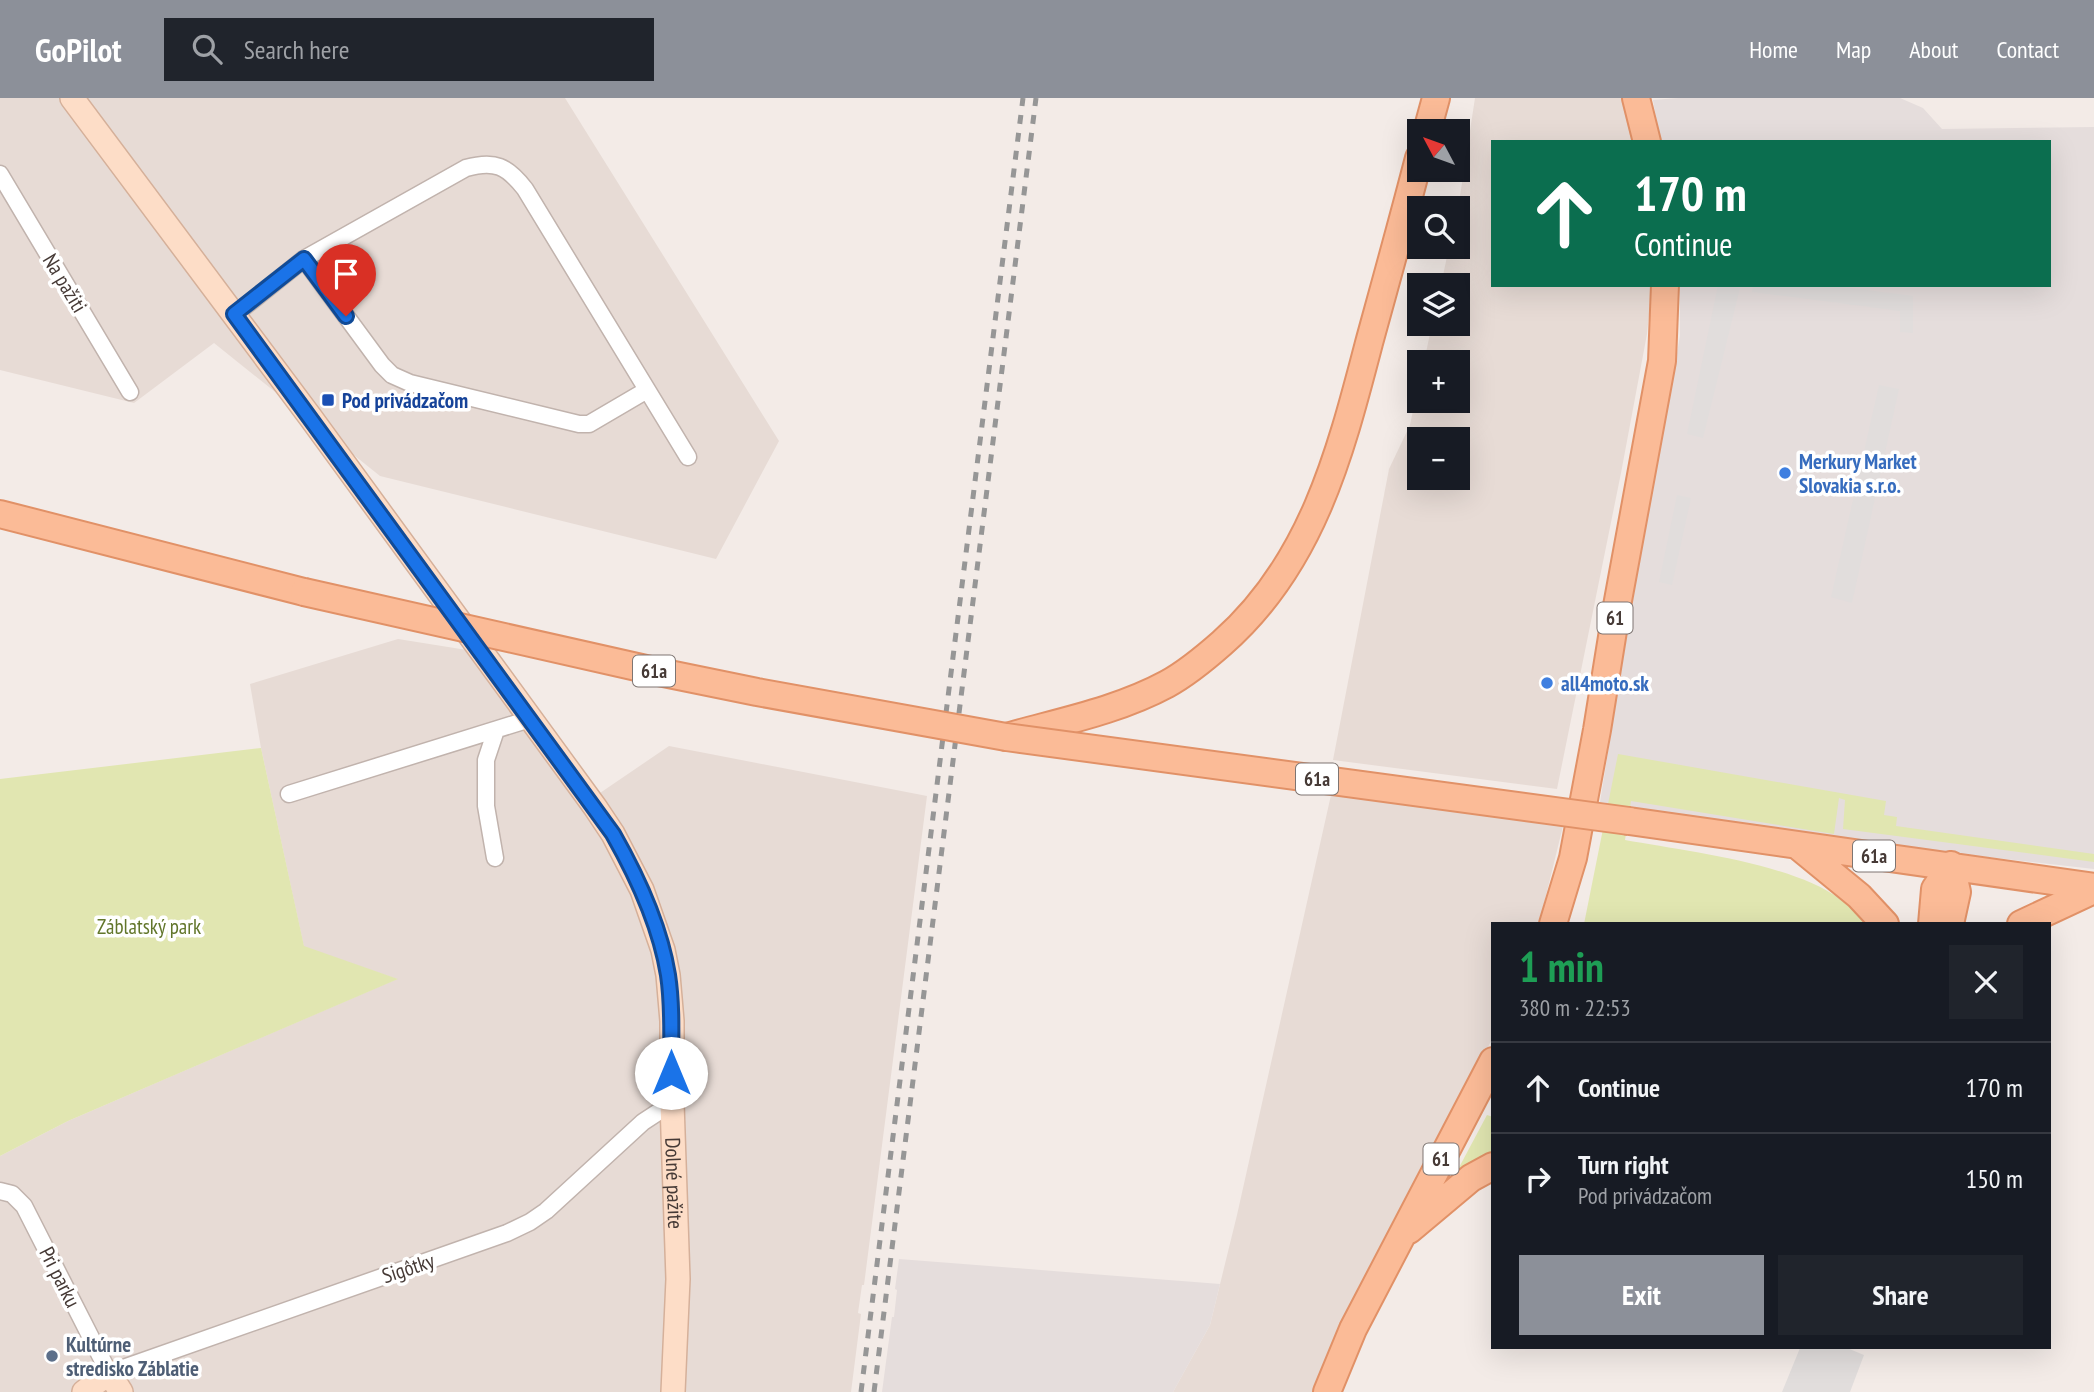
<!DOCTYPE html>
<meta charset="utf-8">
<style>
:root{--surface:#171b24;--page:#20242c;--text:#f1f3f6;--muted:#9ea1a6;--line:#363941;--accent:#8c9099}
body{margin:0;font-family:"PT Sans Narrow",sans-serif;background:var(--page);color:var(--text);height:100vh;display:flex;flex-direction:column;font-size:26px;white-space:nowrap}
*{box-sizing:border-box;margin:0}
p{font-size:23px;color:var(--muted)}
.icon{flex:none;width:38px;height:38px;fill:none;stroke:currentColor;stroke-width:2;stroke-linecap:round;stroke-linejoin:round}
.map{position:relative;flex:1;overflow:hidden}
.drawer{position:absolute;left:1491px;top:824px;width:560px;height:427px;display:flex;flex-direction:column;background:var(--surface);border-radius:0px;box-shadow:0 7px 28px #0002}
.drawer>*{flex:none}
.banner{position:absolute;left:1491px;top:42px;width:560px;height:147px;border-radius:0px;box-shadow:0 7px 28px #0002;background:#0b6e4f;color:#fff;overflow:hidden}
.needle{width:46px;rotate:311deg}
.controls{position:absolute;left:1407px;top:21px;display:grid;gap:14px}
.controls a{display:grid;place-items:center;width:63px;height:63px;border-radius:0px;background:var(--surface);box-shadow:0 7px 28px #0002;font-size:35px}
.pin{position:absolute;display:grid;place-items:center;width:60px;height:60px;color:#fff;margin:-72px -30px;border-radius:50% 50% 50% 0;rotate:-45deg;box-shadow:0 0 7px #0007}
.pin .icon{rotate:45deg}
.me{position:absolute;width:77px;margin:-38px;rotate:0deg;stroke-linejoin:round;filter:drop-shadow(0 0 5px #0008)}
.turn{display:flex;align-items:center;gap:24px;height:147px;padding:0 28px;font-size:32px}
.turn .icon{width:91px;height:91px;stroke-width:2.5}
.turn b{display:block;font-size:49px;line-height:60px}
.round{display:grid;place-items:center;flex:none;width:74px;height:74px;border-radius:0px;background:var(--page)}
.summary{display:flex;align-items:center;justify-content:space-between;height:119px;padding:0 28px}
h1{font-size:42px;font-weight:800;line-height:52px;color:#1e9e55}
.button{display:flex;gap:14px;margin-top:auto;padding:14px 28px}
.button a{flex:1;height:80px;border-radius:0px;background:var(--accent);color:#fff;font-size:28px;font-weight:800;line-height:80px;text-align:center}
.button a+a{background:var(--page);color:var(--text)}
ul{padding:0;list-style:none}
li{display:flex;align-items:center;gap:21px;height:91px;padding:0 28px;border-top:2px solid var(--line)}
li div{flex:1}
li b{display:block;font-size:26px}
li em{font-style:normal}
header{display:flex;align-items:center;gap:42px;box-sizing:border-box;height:98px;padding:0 35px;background:var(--accent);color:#fff}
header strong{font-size:33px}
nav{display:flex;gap:38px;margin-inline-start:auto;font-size:24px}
.search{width:490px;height:63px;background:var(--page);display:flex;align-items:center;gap:18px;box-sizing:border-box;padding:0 24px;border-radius:0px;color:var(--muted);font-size:26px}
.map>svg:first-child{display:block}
.residential{fill:#e7dbd5;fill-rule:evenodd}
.industrial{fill:#e5dddc}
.green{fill:#e1e6b1}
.parking{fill:#e1dddc}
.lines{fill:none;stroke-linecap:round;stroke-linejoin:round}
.street-casing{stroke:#c1b3ad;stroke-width:19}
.secondary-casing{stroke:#d5b09a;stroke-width:26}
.primary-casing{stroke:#e19167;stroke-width:30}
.street{stroke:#fff;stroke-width:16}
.secondary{stroke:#fdddc7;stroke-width:23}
.primary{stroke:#fbbb97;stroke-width:26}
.rail{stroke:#969696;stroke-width:5;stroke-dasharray:9 9;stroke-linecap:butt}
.primary-bridge-casing{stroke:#e19167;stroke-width:30;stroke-linecap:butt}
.primary-bridge{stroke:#fbbb97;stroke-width:26}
.route-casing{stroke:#114b97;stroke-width:18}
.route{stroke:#1a73e8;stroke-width:12}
.transit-dot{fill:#1a4fb4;stroke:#fff;stroke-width:2.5}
.shop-dot{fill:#3f7fe0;stroke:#fff;stroke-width:2.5}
.service-dot{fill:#5c6f8a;stroke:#fff;stroke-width:2.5}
.labels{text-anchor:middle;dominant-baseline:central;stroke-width:7;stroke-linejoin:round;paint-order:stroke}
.shield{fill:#fff;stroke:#7e7572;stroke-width:2}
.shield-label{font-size:19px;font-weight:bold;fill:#463a36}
.street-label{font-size:21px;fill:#463a36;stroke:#fff}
.transit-label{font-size:21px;font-weight:bold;fill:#164399;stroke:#fff;text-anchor:start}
.shop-label{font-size:21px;font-weight:bold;fill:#366cbe;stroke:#fff;text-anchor:start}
.park-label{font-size:21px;fill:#62762b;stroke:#fff}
.service-label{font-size:21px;font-weight:bold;fill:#4e5e75;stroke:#fff;text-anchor:start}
</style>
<header>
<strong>GoPilot</strong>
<div class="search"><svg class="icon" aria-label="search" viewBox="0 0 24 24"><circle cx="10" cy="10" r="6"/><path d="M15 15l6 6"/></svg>Search here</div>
<nav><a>Home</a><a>Map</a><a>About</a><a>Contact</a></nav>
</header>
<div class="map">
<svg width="2094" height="1294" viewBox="0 0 2094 1294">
<rect width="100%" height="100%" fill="#f3ebe7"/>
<path class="residential" d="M0,0H565L779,343L716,461L380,378L214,245L134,305L0,272Z
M1475,0H1629L1641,44H1493V187H1652L1647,236L1621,375L1557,691L1333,662L1389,371L1410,327L1419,284V303H1458V264H1424L1432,226H1458V187H1441L1449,149H1458V111ZM1419,341H1458V380H1419Z
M398,541L498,557L600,695L669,648L927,698L864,1187H862L858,1215L861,1216L851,1294H0V1058L68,1023L397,881L304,849L261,650L250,586Z
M1331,697L1563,728L1539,826H1493V939L1315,1294H1173L1210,1227L1237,1117Z"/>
<path class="industrial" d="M1678,0H1900L1923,10L1942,31L2094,29V771L1871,746L1600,704L1632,506L1680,238V187H2049V44H1660L1653,2Z
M899,1161L1220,1186L1210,1227L1173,1294H882L892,1219H894L897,1192L895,1191Z"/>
<path class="green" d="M261,650L304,848L398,881L68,1023L0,1058V681Z
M1618,656L1886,703L1884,717L1897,719L1896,728L2094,756V764L1843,731L1845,702L1839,700L1834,736L1631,703L1625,742C1685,753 1791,765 1840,801C1850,808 1860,817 1868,826H1584Z
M1487,1017L1493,1019V1058L1455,1077Z"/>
<path class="parking" d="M1718,187L1740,190L1703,340L1687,336Z
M1753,187H1828L1913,198V235L1900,234V213L1752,194Z
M1879,287L1899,291L1852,505L1831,499Z
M1677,397L1691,400L1672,487L1659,484Z
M1800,1250H1847L1864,1257L1850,1294H1782Z"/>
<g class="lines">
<defs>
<path id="street" d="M0,76L130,294
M304,161L382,267L392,277L410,285L579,326H589L647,292
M234,217L304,161L466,70C495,62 507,68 525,91L688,359
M289,696L530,621
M495,760L486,708V662L496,632
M0,1093L12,1096L24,1108L109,1275L507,1135L530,1124L546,1113L643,1024L672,1005"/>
<g id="secondary">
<path id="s1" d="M72,0L311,320L595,709L613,736L642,792L663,852L668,877L672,923V1005L678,1181L673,1294"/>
<path d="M84,1294L109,1275L121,1294"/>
</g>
<path id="primary" d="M1636,0L1647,44
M1427,33L1436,0
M0,416L304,494
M1006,639C1059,624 1117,613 1167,586C1187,575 1205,560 1222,545C1312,466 1340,356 1369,245C1386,183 1403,122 1419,60
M1629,723C1784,746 1939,766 2094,789
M1798,748L1859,798L1885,826
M1553,826L1573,760L1597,632L1617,508L1662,263L1665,187
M1932,826L1935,791L1951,767
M1950,826L1957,794L1951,767
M2021,826L2094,792
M1409,1132L1471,1080L1493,1068
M1327,1294L1353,1231L1493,963"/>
</defs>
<use href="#street" class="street-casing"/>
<use href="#secondary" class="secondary-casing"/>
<use href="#primary" class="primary-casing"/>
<use href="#street" class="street"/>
<use href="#secondary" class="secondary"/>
<use href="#primary" class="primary"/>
<path class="rail" d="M861,1294L1023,0
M874,1294L1036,0"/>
<defs>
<path id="primary-bridge" d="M304,494L659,574L757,594L1006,639L1629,723"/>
</defs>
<use href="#primary-bridge" class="primary-bridge-casing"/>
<use href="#primary-bridge" class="primary-bridge"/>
</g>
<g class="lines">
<defs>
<path id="route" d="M346,218L304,161L234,216L613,736C638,780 660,827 668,877C673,910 671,943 671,975"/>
</defs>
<use href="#route" class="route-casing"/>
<use href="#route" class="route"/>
</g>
<rect class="transit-dot" x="321" y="295" width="14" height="14" rx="3.5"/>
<g class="shop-dot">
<circle cx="1785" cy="375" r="7"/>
<circle cx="1547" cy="585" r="7"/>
</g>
<circle class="service-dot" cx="52" cy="1258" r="7"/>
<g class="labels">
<g class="shield">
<rect x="1597.5" y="504.5" width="35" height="31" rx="5"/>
<rect x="633" y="557.5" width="42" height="31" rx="5"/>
<rect x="1296" y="665.5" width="42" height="31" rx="5"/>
<rect x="1853" y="742.5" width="42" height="31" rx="5"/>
<rect x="1423.5" y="1045.5" width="35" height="31" rx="5"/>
</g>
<g class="shield-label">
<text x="1615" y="520">61</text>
<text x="654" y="573">61a</text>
<text x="1317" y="681">61a</text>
<text x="1874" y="758">61a</text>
<text x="1441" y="1061">61</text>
</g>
<g class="street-label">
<text transform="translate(65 185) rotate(59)">Na pažiti</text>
<text stroke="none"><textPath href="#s1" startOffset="1274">Dolné pažite</textPath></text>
<text transform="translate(408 1170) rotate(-18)">Sigôtky</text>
<text transform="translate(60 1179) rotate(63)">Pri parku</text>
</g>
<g class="transit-label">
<text x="342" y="302">Pod privádzačom</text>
</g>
<g class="shop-label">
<text x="1799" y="363">Merkury Market<tspan x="1799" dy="24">Slovakia s.r.o.</tspan></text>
<text x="1561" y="585">all4moto.sk</text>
</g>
<g class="park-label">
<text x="149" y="828">Záblatský park</text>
</g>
<g class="service-label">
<text x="66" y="1246">Kultúrne<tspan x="66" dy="24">stredisko Záblatie</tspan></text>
</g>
</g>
</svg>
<div class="controls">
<a><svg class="needle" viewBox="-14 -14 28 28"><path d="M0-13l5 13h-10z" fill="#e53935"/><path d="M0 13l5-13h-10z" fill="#9ea1a6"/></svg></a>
<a><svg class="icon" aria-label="search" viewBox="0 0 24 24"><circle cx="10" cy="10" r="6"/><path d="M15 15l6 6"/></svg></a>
<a><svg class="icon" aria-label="layers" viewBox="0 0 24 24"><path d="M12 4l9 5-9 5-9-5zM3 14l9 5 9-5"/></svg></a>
<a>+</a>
<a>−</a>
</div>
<div class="pin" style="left:346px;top:218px;background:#d93025"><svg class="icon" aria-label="arrive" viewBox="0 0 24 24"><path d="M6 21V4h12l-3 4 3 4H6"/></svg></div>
<svg class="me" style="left:671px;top:975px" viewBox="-20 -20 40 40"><circle r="19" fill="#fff"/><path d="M0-13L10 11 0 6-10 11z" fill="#1a73e8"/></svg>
<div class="banner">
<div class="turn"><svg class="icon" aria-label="ahead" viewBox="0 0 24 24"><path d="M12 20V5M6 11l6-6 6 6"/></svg><div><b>170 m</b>Continue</div></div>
</div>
<section class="drawer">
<div class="summary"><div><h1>1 min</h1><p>380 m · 22:53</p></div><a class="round"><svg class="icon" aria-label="close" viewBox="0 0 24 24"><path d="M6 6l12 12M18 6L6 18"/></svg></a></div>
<ul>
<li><svg class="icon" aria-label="ahead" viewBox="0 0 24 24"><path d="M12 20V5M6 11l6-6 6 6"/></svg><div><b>Continue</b></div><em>170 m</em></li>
<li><svg class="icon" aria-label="right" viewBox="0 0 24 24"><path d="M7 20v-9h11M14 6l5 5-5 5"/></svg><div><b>Turn right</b><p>Pod privádzačom</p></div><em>150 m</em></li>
</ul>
<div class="button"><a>Exit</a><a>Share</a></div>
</section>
</div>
